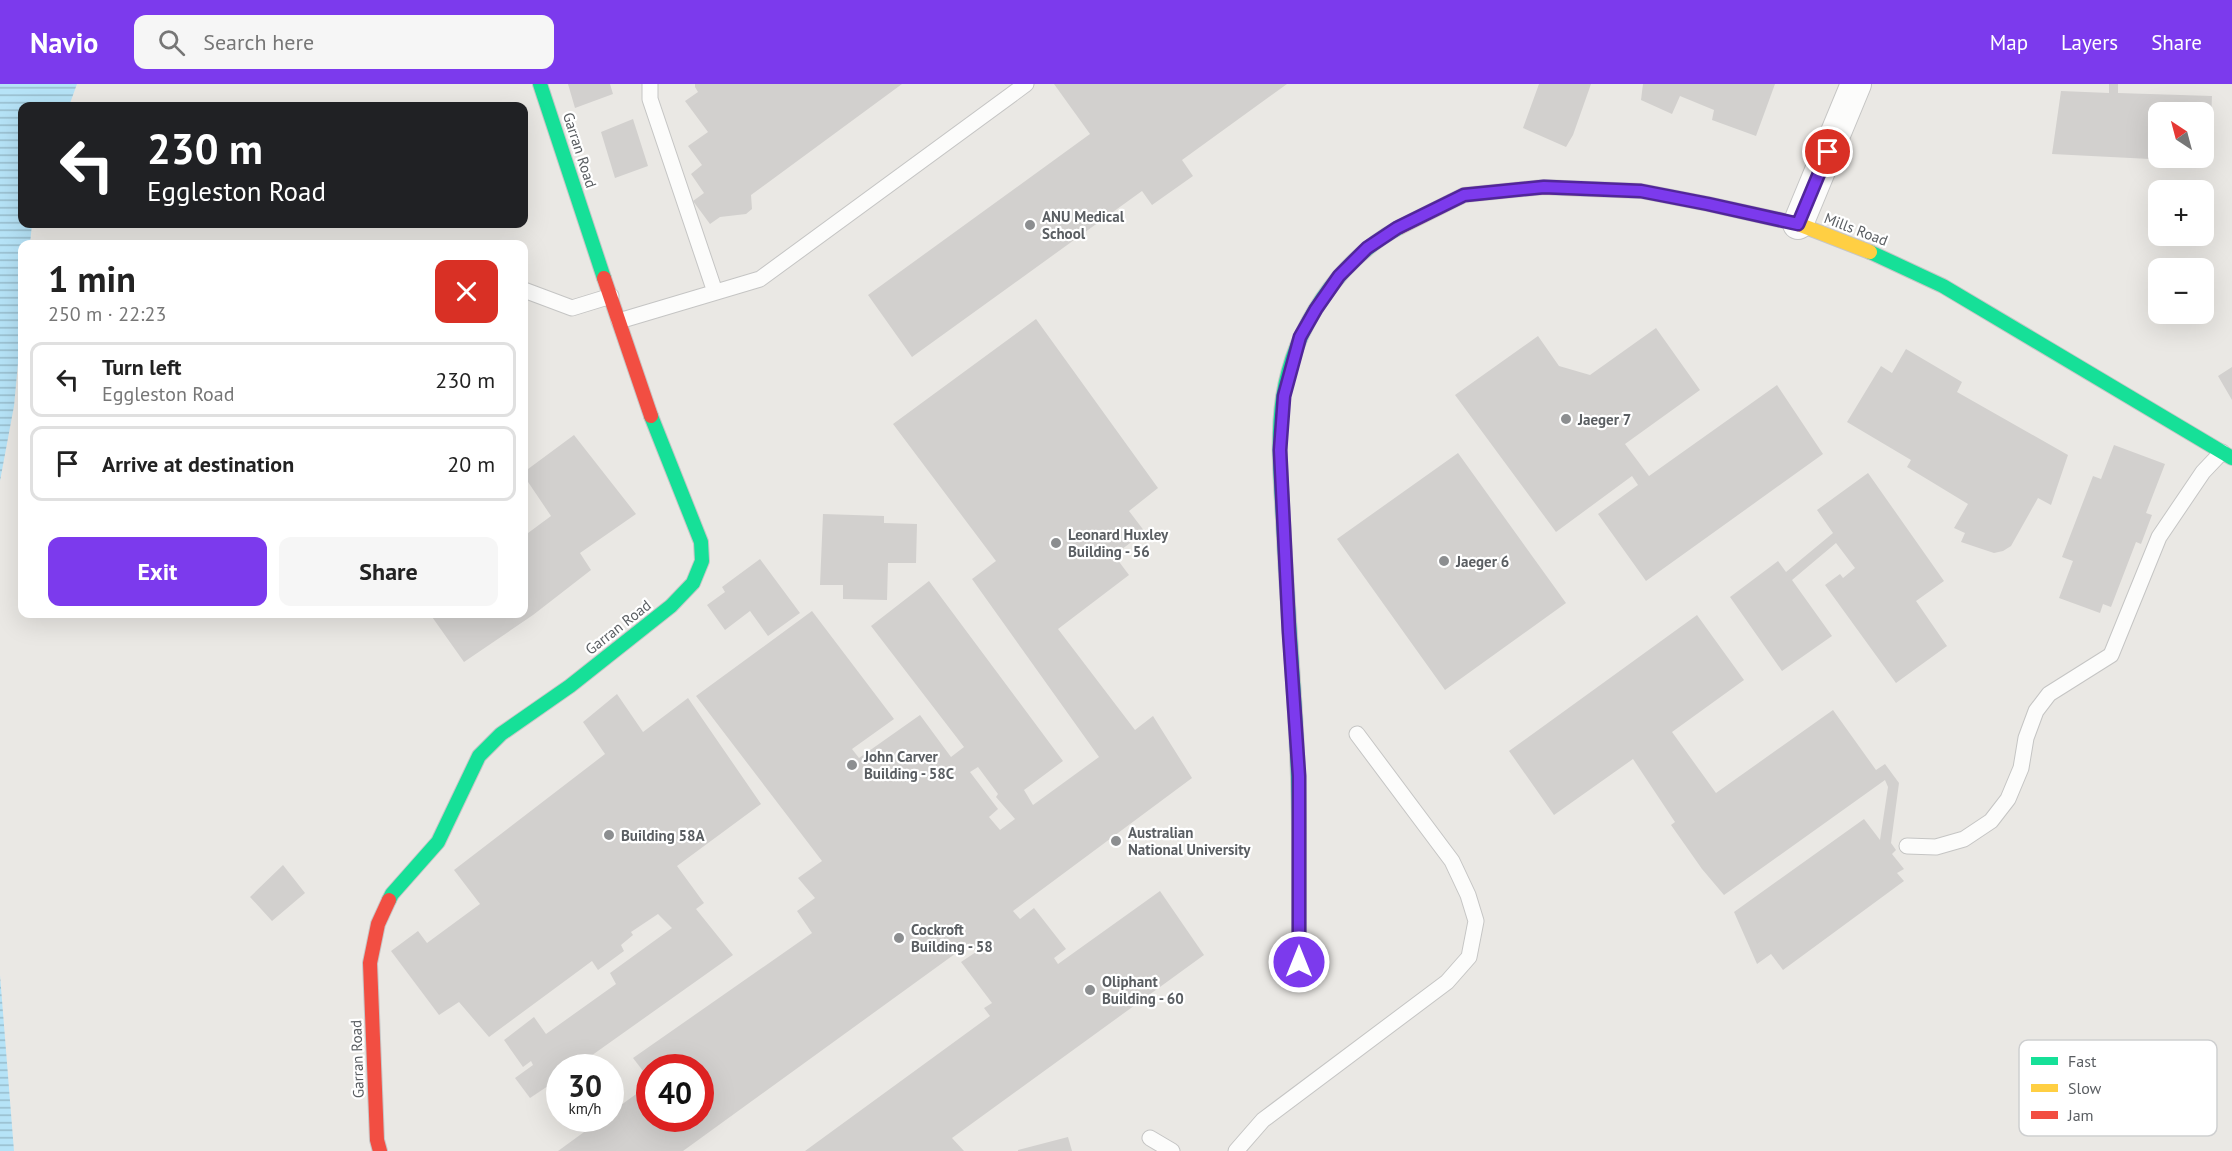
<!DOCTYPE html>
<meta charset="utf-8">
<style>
:root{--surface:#fff;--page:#f6f6f6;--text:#222;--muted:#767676;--line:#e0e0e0;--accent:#7c3aed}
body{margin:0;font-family:"PT Sans",sans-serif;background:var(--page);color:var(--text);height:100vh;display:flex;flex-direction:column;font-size:22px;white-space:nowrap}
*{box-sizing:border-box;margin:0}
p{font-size:20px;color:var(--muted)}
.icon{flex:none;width:33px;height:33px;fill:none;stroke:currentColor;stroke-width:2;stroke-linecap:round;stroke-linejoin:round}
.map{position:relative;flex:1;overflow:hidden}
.drawer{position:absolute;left:18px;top:156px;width:510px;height:378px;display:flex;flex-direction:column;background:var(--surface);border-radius:12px;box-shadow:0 6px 24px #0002}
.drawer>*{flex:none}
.top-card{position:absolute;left:18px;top:18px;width:510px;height:126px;border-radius:12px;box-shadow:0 6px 24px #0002;background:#202124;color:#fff;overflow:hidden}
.needle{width:39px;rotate:324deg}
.buttons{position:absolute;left:2148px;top:18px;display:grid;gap:12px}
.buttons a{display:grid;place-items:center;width:66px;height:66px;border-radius:12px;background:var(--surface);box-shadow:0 6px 24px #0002;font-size:30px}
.speed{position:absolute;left:546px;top:970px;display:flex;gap:12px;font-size:30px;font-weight:700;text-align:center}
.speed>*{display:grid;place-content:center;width:78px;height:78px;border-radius:50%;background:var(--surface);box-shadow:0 6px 24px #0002;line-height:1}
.speed small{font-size:15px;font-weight:400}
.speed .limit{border:9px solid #d22;background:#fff;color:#111}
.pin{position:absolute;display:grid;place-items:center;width:51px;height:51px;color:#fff;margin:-26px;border:3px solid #fff;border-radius:50%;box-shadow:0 2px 6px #0007}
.me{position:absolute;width:66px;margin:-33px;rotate:0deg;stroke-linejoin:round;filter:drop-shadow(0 0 4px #0008)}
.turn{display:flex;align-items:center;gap:21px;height:126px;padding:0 30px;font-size:27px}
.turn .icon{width:78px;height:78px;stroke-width:2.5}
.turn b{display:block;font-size:42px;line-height:51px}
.round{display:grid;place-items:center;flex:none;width:63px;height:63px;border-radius:12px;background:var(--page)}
.summary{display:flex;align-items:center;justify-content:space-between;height:102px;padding:0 30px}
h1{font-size:36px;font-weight:600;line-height:45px}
.cta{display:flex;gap:12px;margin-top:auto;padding:12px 30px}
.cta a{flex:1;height:69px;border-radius:12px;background:var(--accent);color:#fff;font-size:24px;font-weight:600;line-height:69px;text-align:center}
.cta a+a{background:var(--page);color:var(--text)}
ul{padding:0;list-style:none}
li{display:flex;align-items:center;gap:18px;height:75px;margin:0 12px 9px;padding:0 18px;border:3px solid var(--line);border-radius:12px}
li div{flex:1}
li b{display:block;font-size:22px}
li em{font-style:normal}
header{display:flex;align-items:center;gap:36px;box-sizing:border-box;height:84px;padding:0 30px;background:var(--accent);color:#fff}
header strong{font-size:28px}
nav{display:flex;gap:33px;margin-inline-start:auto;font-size:21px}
.search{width:420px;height:54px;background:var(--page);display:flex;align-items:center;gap:15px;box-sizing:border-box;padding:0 21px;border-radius:12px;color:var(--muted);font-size:22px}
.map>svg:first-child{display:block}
.water{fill:url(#water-rules)}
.building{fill:#d2d0ce;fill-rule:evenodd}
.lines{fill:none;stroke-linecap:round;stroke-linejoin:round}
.lane-casing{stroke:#c5c5c4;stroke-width:17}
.street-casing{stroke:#c5c5c4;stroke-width:32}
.fast-casing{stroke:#c6c6c6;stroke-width:16}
.slow-casing{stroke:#c6c6c6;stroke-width:16}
.jam-casing{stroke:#c6c6c6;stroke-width:16}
.lane{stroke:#fcfcfb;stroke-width:15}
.street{stroke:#fcfcfb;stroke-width:30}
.fast{stroke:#16e098;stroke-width:14}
.slow{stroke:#ffcf43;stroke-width:14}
.jam{stroke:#f24e42;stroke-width:14}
.route-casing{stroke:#51269a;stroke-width:15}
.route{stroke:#7c3aed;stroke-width:10}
.poi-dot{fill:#8c8e90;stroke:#fff;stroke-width:2}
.labels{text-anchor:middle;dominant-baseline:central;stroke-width:4.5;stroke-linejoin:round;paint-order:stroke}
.street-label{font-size:15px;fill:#5a5e62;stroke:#fff}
.poi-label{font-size:15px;font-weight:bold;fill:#5a5e62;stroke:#fff;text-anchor:start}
.key{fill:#fff;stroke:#cecfd0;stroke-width:1.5}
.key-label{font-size:16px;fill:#5a5e62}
</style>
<header>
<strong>Navio</strong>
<div class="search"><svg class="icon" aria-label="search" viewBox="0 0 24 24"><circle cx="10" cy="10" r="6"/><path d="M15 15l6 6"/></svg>Search here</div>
<nav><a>Map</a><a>Layers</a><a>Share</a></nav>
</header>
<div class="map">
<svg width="2232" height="1067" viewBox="0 0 2232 1067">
<defs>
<pattern id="water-rules" width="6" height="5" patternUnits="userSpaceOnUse" patternTransform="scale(1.5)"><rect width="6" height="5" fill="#b6e3f7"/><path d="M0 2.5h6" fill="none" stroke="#97bbcb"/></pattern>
</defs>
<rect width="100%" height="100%" fill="#eae8e4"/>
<path class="water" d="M0,0H77L69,22H22V140H32L30,160H22V236L14,322L0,397Z
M0,891L14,1067H0Z"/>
<path class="building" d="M568,0H610L613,10L575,24Z
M695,0H902L751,111L752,125L746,130L720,133L710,140L693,117L704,109L691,90L702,81L688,62L708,48L685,17L698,8L695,3Z
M1054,0H1287L1182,76L1193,92L1152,121L1142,107L912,273L868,211L1090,50Z
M1539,0H1591L1573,51L1566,63L1523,44Z
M1643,0H1775L1756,52L1712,36L1714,26L1680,12L1672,30L1641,16Z
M2109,0H2118V9L2212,12L2209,78L2052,70L2061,7L2109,9ZM2158,28H2204V74H2158Z
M633,35L648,82L615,94L601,48Z
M1036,235L1158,404L1129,427L1145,448L1114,471L1129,491L1058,545L1135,646L1153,632L1192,694L1013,827L1020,835L1034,824L1066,865L1054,874L1058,880L1160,807L1204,871L952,1054L964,1067H805L990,932L984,924L992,919L961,878L976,868L970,859L683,1067H558L602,1035H610V1029L650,1000V1035H700V984H650V996L633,974L812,849L797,827L815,814L798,794L822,777L696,612L812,527L894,635L852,665L859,674L920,631L951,673L964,663L871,542L929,497L1063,677L1024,706L1033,721L1099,673L972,495L996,477L893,340ZM978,683L998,710L996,713L1015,735L1000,746L989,733L998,725L970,688Z
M1656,244L1700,306L1625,360L1649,392L1777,301L1823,370L1646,497L1598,430L1638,401L1632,392L1556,448L1455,311L1538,252L1559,282L1590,291Z
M1906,265L1962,298L1957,308L2068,371L2051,421L2038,414L2011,462L2003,467L1994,469L1961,458L1965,449L1954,444L1968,420L1907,383L1911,376L1847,338L1881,282L1892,289Z
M2232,283V316L2218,292Z
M574,351L636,430L580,469L591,486L533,531L464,578L430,530H524V452L551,432L524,392V388Z
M2114,361L2165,380L2146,429L2152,431L2141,460L2136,458L2111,523L2103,520L2100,529L2059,514L2073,477L2062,473L2093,392L2101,395Z
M1458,369L1566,519L1445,606L1337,455Z
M1868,389L1944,497L1916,517L1947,562L1896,599L1825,501L1840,490L1843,494L1855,484L1836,459L1792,496L1832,552L1782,587L1730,513L1778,477L1786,488L1833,449L1817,426Z
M823,430L884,432V439L917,440L916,479H888L887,516L843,515V501H820Z
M760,475L800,529L768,552L750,527L725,546L707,521L725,508L722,503Z
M1697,531L1744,596L1672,648L1716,709L1833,626L1876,686L1885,680L1899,699L1891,759L1896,766L1892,770L1904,785L1897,789L1904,797L1783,886L1771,870L1757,880L1734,828L1864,735L1880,756L1888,703L1885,696L1724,811L1702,785L1671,741L1675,738L1633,675L1554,731L1509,667Z
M617,610L643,648L688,614L761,720L677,782L704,819L696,825L733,871L574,984H560V994L530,1014L515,994L533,981L531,977L523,983L504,956L534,933L546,950L616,900L610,889L672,844L658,830L631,848L633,851L621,861L624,867L598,886L592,877L489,953L459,918L439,931L391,867L418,847L427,859L480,820L454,786L605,670L583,638Z
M283,781L305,809L272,837L250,813Z
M1068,1053L1072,1067H1018V1066Z"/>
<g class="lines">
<defs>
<path id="lane" d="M650,0V15L715,208
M524,206L572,224L611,212
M619,237L760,195L1026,0
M1907,762L1936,763L1964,755L1991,737L2008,715L2021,684L2026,654L2036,627L2049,610L2111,571L2159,453L2203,388L2222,368
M1150,1054L1172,1067
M1236,1067L1263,1036L1447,898L1469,873L1476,837L1468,811L1452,777L1357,650"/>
<path id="street" d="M1798,140L1856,0"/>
<path id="fast" d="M540,0L604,194
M1870,168L1943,202L2232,374
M1299,750C1299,651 1289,553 1284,454C1282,408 1276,359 1283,313C1294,244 1338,176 1400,143
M389,816L392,810L438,758L479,672L501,650L570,602L671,522L693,499L702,477L701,458L651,332"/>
<path id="slow" d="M1564,104L1641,107L1708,120L1798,140L1870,168"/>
<path id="jam" d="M1400,143L1464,111L1544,103L1564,104
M604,194L651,332
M1299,750V900
M380,1067L377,1056L370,879L378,840L389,816"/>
</defs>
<use href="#lane" class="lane-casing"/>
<use href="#street" class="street-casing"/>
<use href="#fast" class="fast-casing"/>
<use href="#slow" class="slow-casing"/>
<use href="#jam" class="jam-casing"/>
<use href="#lane" class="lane"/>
<use href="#street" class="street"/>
<use href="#fast" class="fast"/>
<use href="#slow" class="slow"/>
<use href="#jam" class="jam"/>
</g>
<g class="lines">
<defs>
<path id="route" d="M1299,878V692L1289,548L1280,366L1284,312L1300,253L1316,225L1339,192L1367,164L1397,144L1464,111L1544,103L1641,107L1708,120L1798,140L1828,68"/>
</defs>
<use href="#route" class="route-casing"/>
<use href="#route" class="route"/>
</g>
<g class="poi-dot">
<circle cx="1030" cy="141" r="6"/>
<circle cx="1566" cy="335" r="6"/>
<circle cx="1056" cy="459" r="6"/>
<circle cx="1444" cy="477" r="6"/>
<circle cx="852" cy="681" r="6"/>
<circle cx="609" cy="751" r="6"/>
<circle cx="1116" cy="757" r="6"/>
<circle cx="899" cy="854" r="6"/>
<circle cx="1090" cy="906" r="6"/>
</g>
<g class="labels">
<g class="street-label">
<text transform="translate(580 66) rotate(72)">Garran Road</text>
<text transform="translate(1856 145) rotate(21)">Mills Road</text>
<text transform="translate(618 543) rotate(-38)">Garran Road</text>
<text transform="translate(357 975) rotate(-92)">Garran Road</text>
</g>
<g class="poi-label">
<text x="1042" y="132">ANU Medical<tspan x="1042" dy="17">School</tspan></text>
<text x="1578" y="335">Jaeger 7</text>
<text x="1068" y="450">Leonard Huxley<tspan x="1068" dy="17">Building - 56</tspan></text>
<text x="1456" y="477">Jaeger 6</text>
<text x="864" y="672">John Carver<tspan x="864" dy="17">Building - 58C</tspan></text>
<text x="1128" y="748">Australian<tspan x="1128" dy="17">National University</tspan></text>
<text x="621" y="751">Building 58A</text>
<text x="911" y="845">Cockroft<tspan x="911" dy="17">Building - 58</tspan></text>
<text x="1102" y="897">Oliphant<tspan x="1102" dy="17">Building - 60</tspan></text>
</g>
</g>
<rect x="2019" y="956" width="198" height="96" rx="9" class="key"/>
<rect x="2031" y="973" width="27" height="8" fill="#16e098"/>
<rect x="2031" y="1000" width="27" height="8" fill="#ffcf43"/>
<rect x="2031" y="1027" width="27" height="8" fill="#f24e42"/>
<g class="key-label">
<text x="2068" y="983">Fast</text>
<text x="2068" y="1010">Slow</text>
<text x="2068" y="1037">Jam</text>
</g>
</svg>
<div class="buttons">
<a><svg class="needle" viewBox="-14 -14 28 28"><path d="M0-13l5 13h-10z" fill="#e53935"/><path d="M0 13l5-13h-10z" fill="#767676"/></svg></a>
<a>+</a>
<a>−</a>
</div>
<div class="speed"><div>30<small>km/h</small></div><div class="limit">40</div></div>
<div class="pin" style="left:1828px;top:68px;background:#d93025"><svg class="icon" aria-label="arrive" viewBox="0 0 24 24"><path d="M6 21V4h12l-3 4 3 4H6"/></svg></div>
<svg class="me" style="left:1299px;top:878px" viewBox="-20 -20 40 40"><circle r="17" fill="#7c3aed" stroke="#fff" stroke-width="3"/><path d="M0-11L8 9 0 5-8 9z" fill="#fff"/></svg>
<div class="top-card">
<div class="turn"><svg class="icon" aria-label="left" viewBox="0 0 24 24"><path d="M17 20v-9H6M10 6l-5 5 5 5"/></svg><div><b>230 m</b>Eggleston Road</div></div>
</div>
<section class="drawer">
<div class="summary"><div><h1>1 min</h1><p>250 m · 22:23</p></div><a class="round" style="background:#d93025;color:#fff"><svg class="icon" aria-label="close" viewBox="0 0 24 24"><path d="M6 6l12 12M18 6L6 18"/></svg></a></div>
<ul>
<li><svg class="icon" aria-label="left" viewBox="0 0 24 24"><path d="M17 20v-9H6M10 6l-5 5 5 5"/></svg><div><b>Turn left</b><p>Eggleston Road</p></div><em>230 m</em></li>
<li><svg class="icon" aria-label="arrive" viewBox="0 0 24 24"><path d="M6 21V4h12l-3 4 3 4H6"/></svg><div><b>Arrive at destination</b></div><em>20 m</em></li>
</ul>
<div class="cta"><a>Exit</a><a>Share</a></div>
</section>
</div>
